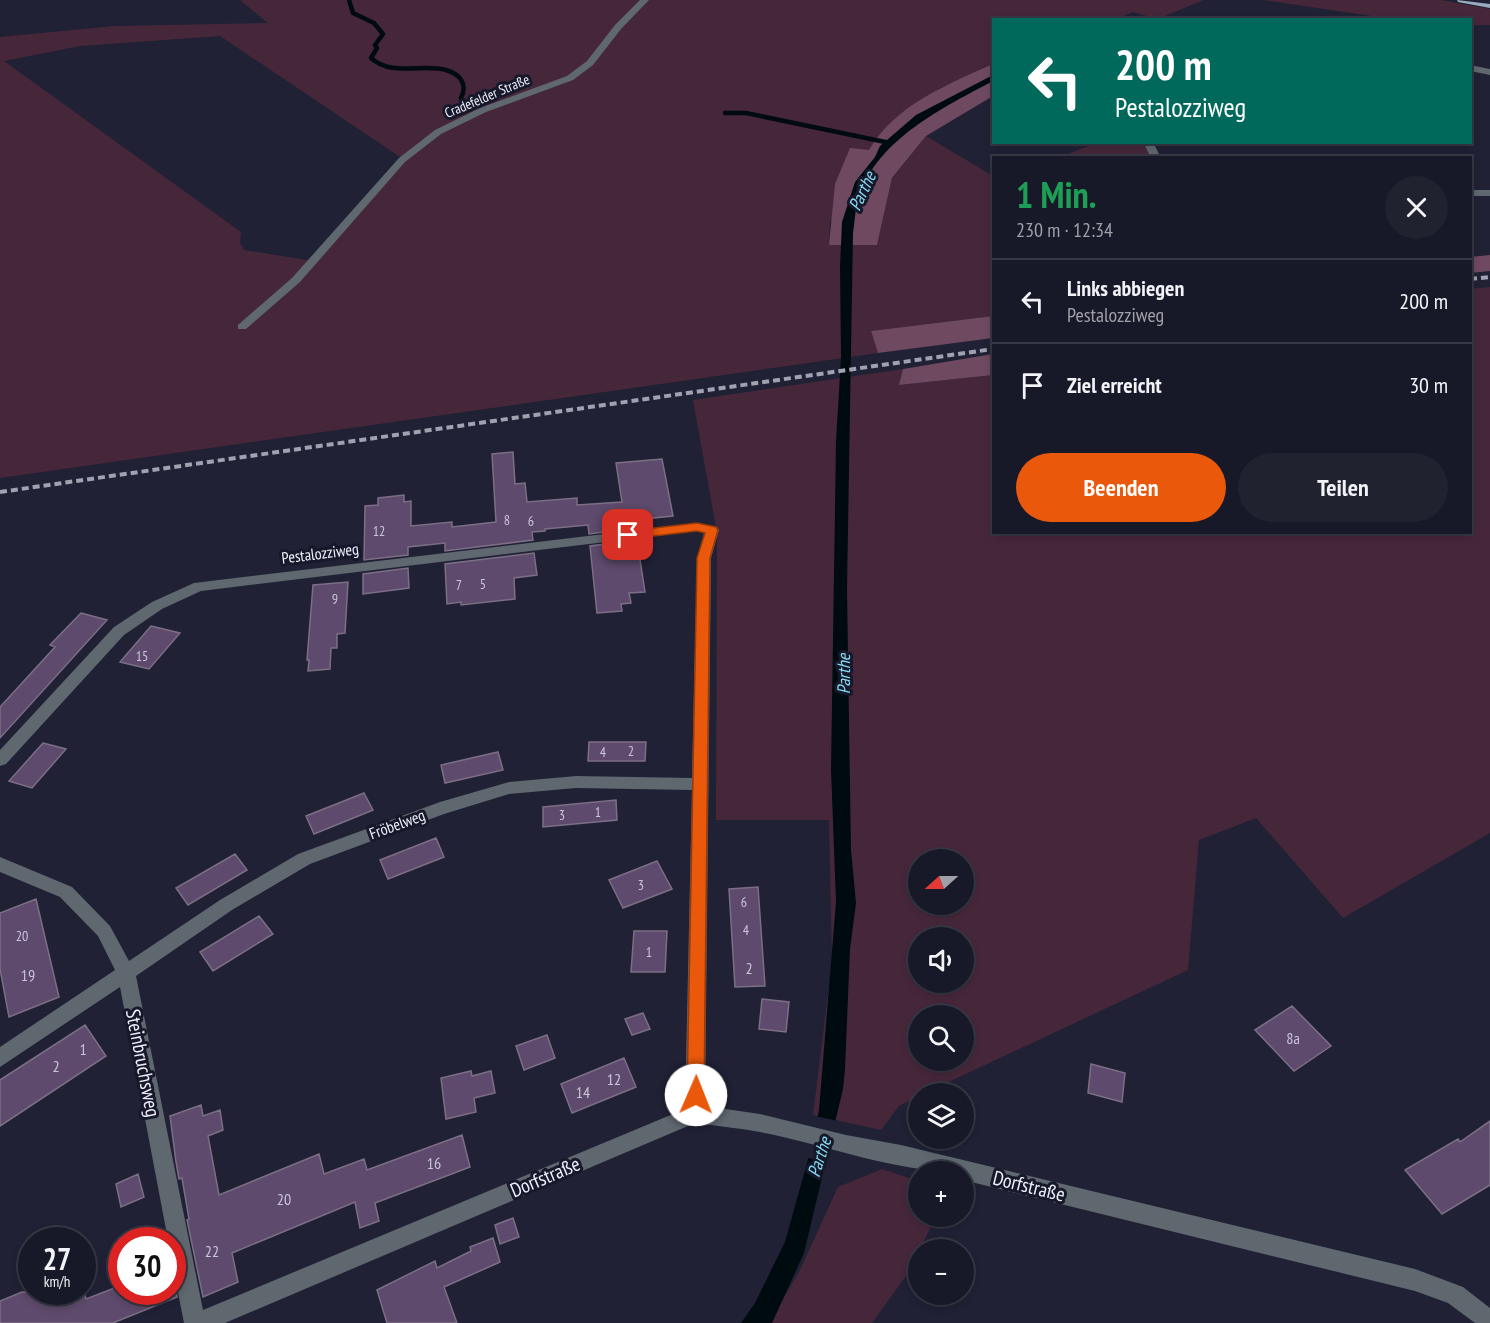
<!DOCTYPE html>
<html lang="de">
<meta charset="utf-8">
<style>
:root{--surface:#181928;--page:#212230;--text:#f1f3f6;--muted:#9fa0a8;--line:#363845;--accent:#ea580c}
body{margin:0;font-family:"PT Sans Narrow",sans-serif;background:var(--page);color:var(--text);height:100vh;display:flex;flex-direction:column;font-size:22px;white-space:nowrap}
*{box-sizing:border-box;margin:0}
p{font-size:20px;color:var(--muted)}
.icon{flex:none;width:33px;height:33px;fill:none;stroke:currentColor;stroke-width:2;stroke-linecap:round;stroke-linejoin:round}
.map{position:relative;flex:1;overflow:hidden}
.sheet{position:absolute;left:992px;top:156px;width:480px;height:378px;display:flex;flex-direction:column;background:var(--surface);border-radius:0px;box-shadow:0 3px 9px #0003,0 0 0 2px var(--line)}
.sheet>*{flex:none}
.top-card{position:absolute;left:992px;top:18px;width:480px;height:126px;border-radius:0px;box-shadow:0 3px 9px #0003,0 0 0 2px var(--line);background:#00695c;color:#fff;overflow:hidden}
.needle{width:39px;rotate:249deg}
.buttons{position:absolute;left:908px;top:849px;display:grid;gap:12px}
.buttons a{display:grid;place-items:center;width:66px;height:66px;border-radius:50%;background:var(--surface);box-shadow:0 3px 9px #0003,0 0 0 2px var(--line);font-size:30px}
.speed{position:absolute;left:18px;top:1227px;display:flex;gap:12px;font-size:30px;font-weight:700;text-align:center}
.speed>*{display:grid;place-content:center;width:78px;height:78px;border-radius:50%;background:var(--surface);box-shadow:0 3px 9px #0003,0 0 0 2px var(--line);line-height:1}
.speed small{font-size:15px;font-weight:400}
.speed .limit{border:9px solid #d22;background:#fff;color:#111}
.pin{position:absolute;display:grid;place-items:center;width:51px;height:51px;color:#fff;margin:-26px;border-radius:12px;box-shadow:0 3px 9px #0006}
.me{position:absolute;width:66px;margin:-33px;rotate:1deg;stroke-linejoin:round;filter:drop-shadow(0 0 4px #0008)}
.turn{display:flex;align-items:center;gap:21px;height:126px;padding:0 24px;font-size:27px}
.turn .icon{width:78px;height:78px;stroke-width:2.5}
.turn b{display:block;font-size:42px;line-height:51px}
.round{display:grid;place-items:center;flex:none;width:63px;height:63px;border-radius:32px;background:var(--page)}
.headline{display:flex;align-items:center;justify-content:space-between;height:102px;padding:0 24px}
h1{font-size:36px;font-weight:600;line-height:45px;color:#1e9e55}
.action{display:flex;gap:12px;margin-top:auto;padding:12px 24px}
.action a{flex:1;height:69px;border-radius:36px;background:var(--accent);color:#fff;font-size:24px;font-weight:600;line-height:69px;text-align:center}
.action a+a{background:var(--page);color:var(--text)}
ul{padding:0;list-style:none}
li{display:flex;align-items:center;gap:18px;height:84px;padding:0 24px;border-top:2px solid var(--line)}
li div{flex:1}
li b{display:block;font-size:22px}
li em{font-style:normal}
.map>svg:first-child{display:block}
.green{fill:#46273a;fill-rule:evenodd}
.forest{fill:#6f4960}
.water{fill:#000b10}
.pier{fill:#202135}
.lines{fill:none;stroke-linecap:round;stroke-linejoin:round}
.stream{stroke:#000b10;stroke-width:4.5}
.building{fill:#5e4a6c;stroke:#7c6f85;stroke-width:1.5}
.minor{fill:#5f676f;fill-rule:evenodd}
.primary{fill:#9aabbc;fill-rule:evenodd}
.rail{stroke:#a0a1b1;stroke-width:4;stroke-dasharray:7 4;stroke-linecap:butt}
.route{fill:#ea580c;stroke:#983908;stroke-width:1.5}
.labels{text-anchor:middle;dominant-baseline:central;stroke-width:6;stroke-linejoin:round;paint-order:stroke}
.far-street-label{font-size:14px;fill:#eeeffd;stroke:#17182a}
.number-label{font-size:14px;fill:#cac6d9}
.street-label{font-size:16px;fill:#eeeffd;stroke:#17182a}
.near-number-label{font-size:16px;fill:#cac6d9}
.water-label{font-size:18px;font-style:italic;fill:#84dcf4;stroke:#17182a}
.near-street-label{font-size:20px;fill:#eeeffd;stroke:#17182a}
</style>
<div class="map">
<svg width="1490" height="1323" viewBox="0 0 1490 1323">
<rect width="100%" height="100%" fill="#202135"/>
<path class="green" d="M240,0H1204L1157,19L1133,12L1116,19L993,20V64L942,87L916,103L875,140L830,222L829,245H877L892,179L926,136L993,176V316L871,331L878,353L0,478V37L115,26L268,23ZM220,36L403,159L313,261L244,250L240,243L241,232L4,61L80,46Z
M1263,0H1441L1490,9V25H1470V20L1392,19Z
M1098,142L1142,143L1152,157L1058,158Z
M1490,287V833L1343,918L1256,818L1199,840L1188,970L925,1093L918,1094V1097L899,1106L881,1130L813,1115L832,962L829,820H716L717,533L693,400L903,369L900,385L993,375V532H1470V289ZM918,860H963V904H918ZM918,938H963V982H918ZM918,1016H963V1060H918Z
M882,1169L918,1181V1216L936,1217L906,1276L872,1323H769L799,1272L838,1187Z"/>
<path class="forest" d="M993,64V96L926,136L892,178L877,245H829L835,184L850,148L869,150C895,105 948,84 993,64Z
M1490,255V271L1470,273V257Z
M993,316V338L878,353L871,331Z
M993,354V375L899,385L903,369Z"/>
<path class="water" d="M993,75V81C944,107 878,139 859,196C855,208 855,221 853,233L847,589L851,850L856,903L850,949L845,1069L843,1089L804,1253L772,1323H741L755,1303L785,1242L807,1163L819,1110L836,902L831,769L836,441L841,357L840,266L842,222L855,182L875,157L880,146L916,115Z"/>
<path class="pier" d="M815,1116L838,1121L827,1163L805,1157Z"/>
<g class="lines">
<path class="stream" d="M349,0L353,13L374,23L383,34L375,45L377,48L371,58C392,77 422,63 446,70C460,74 468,84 461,98L471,109
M725,113H746L890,143"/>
</g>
<path class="building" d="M513,452L515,484L525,483L527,502L577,498V505L622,502L616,463L662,459L673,516L634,520L636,528L589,534L588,525L545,529V531L532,532L533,540L445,551V543L408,547V555L364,560L365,506L378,505V498L404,495V502L411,501V526L452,522V527L496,522L492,454Z
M637,540L645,592L629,593L631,603L621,604L622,611L597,613L590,546Z
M534,553L537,575L514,578L515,599L461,605V602L447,604L445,564Z
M408,568L409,588L363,594V574Z
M348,582L345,633L337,634V648H331L330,669L308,671L309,660H307L313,585Z
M81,613L107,620L0,738V707L55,647L50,645Z
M151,626L180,633L149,669L120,662Z
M589,742H646L645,761H588Z
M43,743L66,749L32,788L9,781Z
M498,752L503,770L445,783L441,765Z
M364,793L373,810L314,834L306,816Z
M616,800L617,820L543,827V807Z
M436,838L444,857L388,879L380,860Z
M235,854L247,870L188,905L176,888Z
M657,861L672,889L623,908L609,880Z
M758,887L765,986L735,987L729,889Z
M36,899L59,997L9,1017L0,969V913Z
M259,916L273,934L213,971L200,952Z
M634,931H667L665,972H631Z
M762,999L789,1002L786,1032L759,1029Z
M1292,1006L1331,1046L1294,1071L1255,1030Z
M643,1013L650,1029L632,1035L625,1019Z
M85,1025L106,1056L0,1126V1080Z
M547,1035L555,1058L524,1070L516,1046Z
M624,1058L636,1087L572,1113L561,1084Z
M1091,1064L1125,1073L1122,1102L1088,1093Z
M471,1071L472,1076L491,1071L495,1093L474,1098L476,1112L446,1119L441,1078Z
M201,1105L203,1116L220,1110L223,1130L208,1136L219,1195L319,1154L324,1174L364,1159L367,1170L462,1135L470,1167L375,1203L379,1221L360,1228L355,1202L232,1253L238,1282L203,1297L187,1220L189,1219L182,1178L179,1179L176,1162L170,1116Z
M1490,1121V1185L1442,1214L1405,1170L1458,1139L1460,1142Z
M138,1174L144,1197L121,1207L116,1184Z
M513,1218L519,1237L500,1244L495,1225Z
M493,1238L500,1262L444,1287L457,1323H387L377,1290L435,1261L437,1268L471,1251L470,1247Z
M122,1285V1292H176L177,1297L113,1323H0V1301L22,1292H84L86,1299Z"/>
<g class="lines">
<path class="minor" d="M640,0H649L621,29L593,65L573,80L486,112L441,134L405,162L300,282L246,329H238V325L292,278L399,158L435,130L480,108L567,76L587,61L615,25Z
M1470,65L1490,69V75L1470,71Z
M1143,142H1153L1161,158H1151Z
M1470,190H1490V196H1470Z
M697,523L717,527L719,530L711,558L705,1106L760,1114L846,1135L901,1145L1415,1269L1463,1287L1490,1308V1323H1475L1448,1303L1415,1291L963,1180V1172C893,1172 828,1145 760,1132C738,1128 717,1126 695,1123L225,1323H184L172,1262V1240H168L120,987L0,1067V1047L115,970L98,936L60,897L0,872V857L72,887L110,926L129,961L220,900L298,854L440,802L509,782L576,776L692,778L697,558L704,533L697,531L201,591L162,609L124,635L6,764L0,766V750L114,627L152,602L194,583ZM576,788L692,790L685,1109L203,1310L136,976L232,910L310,864L444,814L509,794Z"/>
<path class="primary" d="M1457,0L1490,4V8L1458,2Z"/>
<path class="rail" d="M1470,279L1490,277
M0,492L993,349"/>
</g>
<path class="route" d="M697,523L716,527L718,530L710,558L704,1095L702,1100L696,1103L689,1100L687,1095L697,558L705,533L697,531L628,539L622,535L628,531Z"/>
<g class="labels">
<g class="far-street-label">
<text transform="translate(487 96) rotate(-23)">Cradefelder Straße</text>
</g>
<g class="number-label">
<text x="507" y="520">8</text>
<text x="531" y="521">6</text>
<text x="379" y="531">12</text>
<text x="483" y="584">5</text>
<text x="459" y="585">7</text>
<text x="335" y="599">9</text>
<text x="142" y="656">15</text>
<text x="631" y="751">2</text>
<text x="603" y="752">4</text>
<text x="598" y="812">1</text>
<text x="562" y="815">3</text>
<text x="641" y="885">3</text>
<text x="744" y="902">6</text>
<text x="746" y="930">4</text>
<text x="22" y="936">20</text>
<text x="649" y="952">1</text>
</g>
<g class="street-label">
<text transform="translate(320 553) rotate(-7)">Pestalozziweg</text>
<text transform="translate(397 824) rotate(-20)">Fröbelweg</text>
</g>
<g class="near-number-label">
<text x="749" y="968">2</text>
<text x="28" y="975">19</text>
<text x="1293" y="1038">8a</text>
<text x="83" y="1049">1</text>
<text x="56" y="1066">2</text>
<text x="614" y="1079">12</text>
<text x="583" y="1092">14</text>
<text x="434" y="1163">16</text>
<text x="284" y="1199">20</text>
<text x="212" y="1251">22</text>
</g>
<g class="water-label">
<text transform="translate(862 191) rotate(-65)">Parthe</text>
<text transform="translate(843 674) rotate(-90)">Parthe</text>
<text transform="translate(819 1157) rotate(-72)">Parthe</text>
</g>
<g class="near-street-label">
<text transform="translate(143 1063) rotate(79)">Steinbruchsweg</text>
<text transform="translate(545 1177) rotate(-23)">Dorfstraße</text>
<text transform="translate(1029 1186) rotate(14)">Dorfstraße</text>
</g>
</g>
</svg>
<div class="buttons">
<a><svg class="needle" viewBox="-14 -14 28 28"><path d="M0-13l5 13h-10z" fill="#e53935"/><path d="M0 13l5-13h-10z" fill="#9fa0a8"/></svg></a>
<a><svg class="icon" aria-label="sound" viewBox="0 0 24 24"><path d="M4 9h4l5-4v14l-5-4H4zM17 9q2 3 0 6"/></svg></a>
<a><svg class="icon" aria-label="search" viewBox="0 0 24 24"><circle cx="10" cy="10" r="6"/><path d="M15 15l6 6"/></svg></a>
<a><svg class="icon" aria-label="layers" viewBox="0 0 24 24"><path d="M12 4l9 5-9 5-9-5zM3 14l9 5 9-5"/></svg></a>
<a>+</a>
<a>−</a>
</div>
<div class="speed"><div>27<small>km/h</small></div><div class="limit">30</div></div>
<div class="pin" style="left:628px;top:535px;background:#d93025"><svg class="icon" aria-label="arrive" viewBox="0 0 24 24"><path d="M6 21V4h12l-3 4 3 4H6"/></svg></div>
<svg class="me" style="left:696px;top:1095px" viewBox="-20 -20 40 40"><circle r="19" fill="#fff"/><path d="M0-13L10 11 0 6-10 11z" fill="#ea580c"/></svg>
<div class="top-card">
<div class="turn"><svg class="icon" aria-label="left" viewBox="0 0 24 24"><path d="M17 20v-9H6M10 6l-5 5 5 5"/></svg><div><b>200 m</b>Pestalozziweg</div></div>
</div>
<section class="sheet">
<div class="headline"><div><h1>1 Min.</h1><p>230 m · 12:34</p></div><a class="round"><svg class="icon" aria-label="close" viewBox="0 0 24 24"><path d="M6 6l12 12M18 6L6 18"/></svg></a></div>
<ul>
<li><svg class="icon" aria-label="left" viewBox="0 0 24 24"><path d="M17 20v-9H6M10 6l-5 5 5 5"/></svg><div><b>Links abbiegen</b><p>Pestalozziweg</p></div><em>200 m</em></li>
<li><svg class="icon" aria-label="arrive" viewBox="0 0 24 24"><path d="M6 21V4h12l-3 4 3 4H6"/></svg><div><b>Ziel erreicht</b></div><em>30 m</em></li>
</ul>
<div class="action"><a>Beenden</a><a>Teilen</a></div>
</section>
</div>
